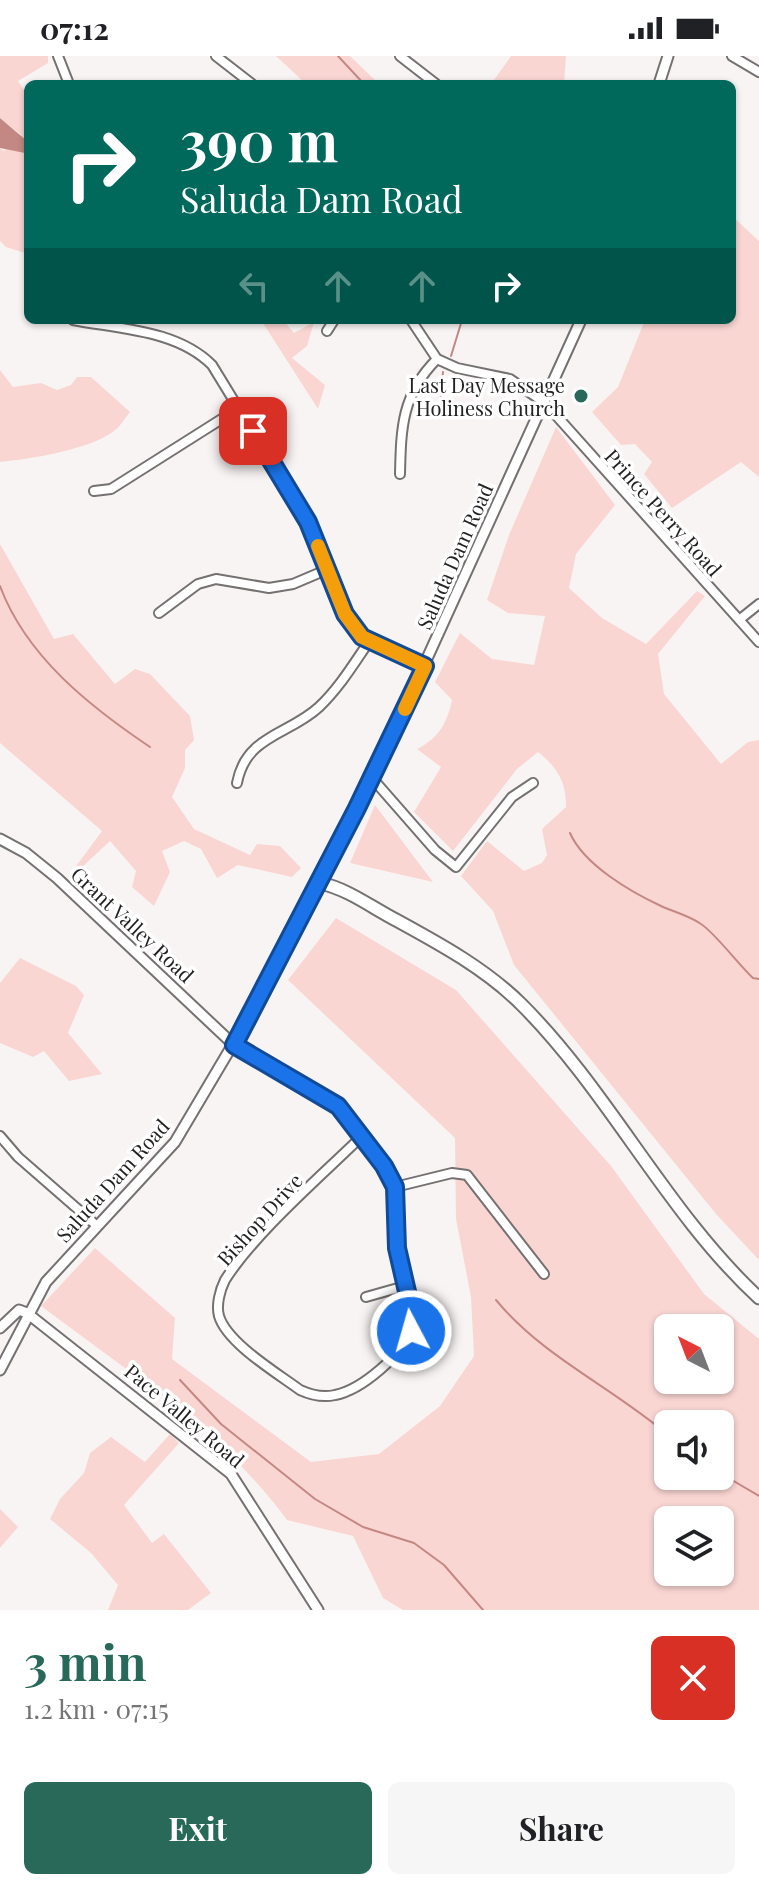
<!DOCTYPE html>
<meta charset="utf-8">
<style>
:root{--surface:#fff;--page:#f6f6f6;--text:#202124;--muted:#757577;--accent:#286959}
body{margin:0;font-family:"Playfair Display",serif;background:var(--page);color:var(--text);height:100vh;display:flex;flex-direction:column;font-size:30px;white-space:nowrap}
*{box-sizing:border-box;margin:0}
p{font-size:26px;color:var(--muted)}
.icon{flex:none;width:44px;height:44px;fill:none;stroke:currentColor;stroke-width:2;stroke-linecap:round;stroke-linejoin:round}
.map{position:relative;height:1554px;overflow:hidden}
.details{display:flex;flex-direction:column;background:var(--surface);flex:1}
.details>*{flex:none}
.hud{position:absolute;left:24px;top:24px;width:712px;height:244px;border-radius:12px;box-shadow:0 2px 6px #0004;background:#00695c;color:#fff;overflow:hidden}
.needle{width:52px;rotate:318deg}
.tools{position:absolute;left:654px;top:1258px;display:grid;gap:16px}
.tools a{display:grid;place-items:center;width:80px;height:80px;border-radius:12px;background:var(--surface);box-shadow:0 2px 6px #0004;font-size:40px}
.pin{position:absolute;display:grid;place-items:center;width:68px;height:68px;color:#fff;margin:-34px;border-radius:16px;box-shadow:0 4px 12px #0006}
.me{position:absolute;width:88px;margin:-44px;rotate:354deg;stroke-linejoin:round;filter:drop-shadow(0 0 6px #0008)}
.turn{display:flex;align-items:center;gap:28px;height:168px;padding:0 24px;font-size:36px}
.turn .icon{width:104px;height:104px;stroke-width:2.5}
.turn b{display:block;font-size:56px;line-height:68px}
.lanes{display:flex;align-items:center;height:76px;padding:0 24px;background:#0003;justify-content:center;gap:40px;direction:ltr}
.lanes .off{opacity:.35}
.round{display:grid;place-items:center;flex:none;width:84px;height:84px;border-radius:12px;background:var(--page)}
.summary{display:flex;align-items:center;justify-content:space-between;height:136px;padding:0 24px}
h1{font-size:48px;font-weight:700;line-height:60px;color:var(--accent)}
.action{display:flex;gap:16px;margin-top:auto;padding:16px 24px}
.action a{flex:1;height:92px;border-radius:12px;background:var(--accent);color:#fff;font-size:32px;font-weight:700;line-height:92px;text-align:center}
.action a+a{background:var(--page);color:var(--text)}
.status{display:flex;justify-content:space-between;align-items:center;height:56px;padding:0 40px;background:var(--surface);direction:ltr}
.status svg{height:22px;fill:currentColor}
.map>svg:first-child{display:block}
.green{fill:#fad6d3;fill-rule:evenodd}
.water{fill:#c48884}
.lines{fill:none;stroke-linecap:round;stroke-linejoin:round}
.stream{stroke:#c48884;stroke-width:2}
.minor-casing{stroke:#757171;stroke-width:12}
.tertiary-casing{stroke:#757171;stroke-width:13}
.secondary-casing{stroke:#757171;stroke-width:15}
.minor{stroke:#fff;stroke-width:8}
.tertiary{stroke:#fff;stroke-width:9}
.secondary{stroke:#fff;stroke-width:11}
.route-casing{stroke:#114b97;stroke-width:20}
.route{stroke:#1a73e8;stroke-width:14}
.slow{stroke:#f59e0b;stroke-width:14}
.poi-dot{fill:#286959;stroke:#fff;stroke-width:3}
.labels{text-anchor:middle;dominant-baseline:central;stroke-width:7;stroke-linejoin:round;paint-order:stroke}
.poi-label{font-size:20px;fill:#232222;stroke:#fff;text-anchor:end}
.street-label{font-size:20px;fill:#232222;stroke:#fff}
</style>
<div class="status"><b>07:12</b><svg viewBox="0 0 49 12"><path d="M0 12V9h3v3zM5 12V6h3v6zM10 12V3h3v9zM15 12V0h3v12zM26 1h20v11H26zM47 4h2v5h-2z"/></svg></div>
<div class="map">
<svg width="759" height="1554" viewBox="0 0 759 1554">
<rect width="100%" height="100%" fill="#f8f4f3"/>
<path class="green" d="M0,0H48V7L18,25L28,40V198L6,191L0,185V92L4,95L21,79L0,62Z
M276,0H350L379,28H306Z
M511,0H566L564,28H491Z
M732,160L759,185V421L741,406L672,452L644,418L652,406L635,388L621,389L592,356L618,331L645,264H732Z
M261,264H283L294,277L314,266L307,290L292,302L325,329L318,353Z
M0,314L13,331L41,327L57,334L71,329L77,321H91L130,356C125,362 120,371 114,375C89,394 30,403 0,406Z
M556,371L615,449L576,498L569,532L602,562L646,588L697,535L705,540L658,598L664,638L721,708L748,686L759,684V1204L716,1158L514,909L493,855L461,820L487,785L524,815L542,807L547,799L542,773L566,751C566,726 558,712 538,696L517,713L453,795L414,756L441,711L417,693C439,682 447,667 452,644L435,626L460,577L492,603L534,609L545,560L508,557L487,544L509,479Z
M0,488L54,583L73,578L115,628L135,613L150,618L190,660L194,684L185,694V712L172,741L194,773L250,799L257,788L280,790L301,812L292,821L238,809L217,822L201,793L184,785L162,795L170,816L154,850L132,831L136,815L110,785L79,814L74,813L102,775L0,687Z
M375,749L433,826L350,807Z
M336,862L456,934L611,1110L704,1238L759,1283V1554H403L383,1542L353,1480L287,1464C223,1376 127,1315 41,1250L95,1192L175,1262L172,1303L311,1406L379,1398L440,1350L474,1300L471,1241L456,1163L455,1082L288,924ZM668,1272H720V1324H668ZM668,1368H720V1420H668ZM668,1464H720V1516H668Z
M20,902L76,930L84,939L68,977L102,1018L69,1025L44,995L33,1001L0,987V927Z
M170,1378L179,1387L124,1449L152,1487L164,1478L211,1537L188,1554H108L118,1529L91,1497L50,1463L60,1443L84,1417L90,1397L111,1381L145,1406Z
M0,1453L18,1471L0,1492Z"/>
<path class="water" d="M0,62L27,85L25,97L0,92Z"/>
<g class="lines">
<path class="stream" d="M338,0L364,28
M451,300L462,264
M441,340L443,316
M0,530C26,600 89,650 150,691
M570,777C584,809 631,836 661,850C674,856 690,860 701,868C713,875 740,910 753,922L759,923
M496,1244C543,1301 612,1331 668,1379
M180,1324L221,1368L315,1443L363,1471L414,1487L444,1509L483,1554
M720,1417L759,1440"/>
<defs>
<path id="minor" d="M58,0L69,28
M216,0L252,28
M400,0L436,28
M732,0L759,16
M73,264C120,273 177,274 212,309L308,466L345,558L368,587L425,610
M411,264L437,303L457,312L510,323L545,347L759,586
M327,275L334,264
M400,418C401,371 402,338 437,303
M94,435L111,433L239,352
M159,557L198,528L216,523L269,532L293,528L326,514
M739,564L759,548
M372,722L435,794L456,811L512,741L533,727
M237,727C246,679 289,679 319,651C339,632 353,609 368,587
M234,989C296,1022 351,1050 386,1113C401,1141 392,1167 398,1196C402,1218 418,1252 411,1273C403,1299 361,1334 335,1339C322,1342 311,1339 300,1334C277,1317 227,1287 219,1260C216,1249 220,1234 225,1224C255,1177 320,1121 361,1081
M0,1080L18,1101L96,1169
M395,1131L452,1117L467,1119L544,1218
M366,1241L405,1230"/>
<path id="tertiary" d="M659,28L668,0
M0,783L26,797L57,822L234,989
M0,1272L19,1254L27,1257L231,1418L318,1554
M0,1314L46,1226L175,1086L265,934L394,675L581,264"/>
<path id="secondary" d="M320,827C348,833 371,851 396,864C440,888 486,913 522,949C610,1037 667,1157 759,1242"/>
</defs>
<use href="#minor" class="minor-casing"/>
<use href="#tertiary" class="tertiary-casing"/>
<use href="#secondary" class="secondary-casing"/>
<use href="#minor" class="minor"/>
<use href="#tertiary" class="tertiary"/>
<use href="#secondary" class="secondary"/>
</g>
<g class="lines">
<defs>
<path id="route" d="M253,375L308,466L345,558L362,581L425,610L357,752L234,989L338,1050L384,1110L395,1131L397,1192L411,1253V1275"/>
</defs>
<use href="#route" class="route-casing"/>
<use href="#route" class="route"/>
<path class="slow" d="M318,490L345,558L362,581L425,610L405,653"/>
</g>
<circle class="poi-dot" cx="581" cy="340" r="8"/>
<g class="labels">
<g class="poi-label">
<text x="565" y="328">Last Day Message<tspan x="565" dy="23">Holiness Church</tspan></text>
</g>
<g class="street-label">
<text transform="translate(664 456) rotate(48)">Prince Perry Road</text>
<text transform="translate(454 500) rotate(-66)">Saluda Dam Road</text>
<text transform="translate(133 868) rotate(43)">Grant Valley Road</text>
<text transform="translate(112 1124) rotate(-48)">Saluda Dam Road</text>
<text transform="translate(259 1163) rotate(-48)">Bishop Drive</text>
<text transform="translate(185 1359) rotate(40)">Pace Valley Road</text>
</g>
</g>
</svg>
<div class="tools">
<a><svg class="needle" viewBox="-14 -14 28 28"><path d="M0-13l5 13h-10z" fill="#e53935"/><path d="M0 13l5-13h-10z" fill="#757577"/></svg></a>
<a><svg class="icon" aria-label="sound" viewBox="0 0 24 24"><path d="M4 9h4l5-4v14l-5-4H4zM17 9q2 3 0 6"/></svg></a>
<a><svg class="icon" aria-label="layers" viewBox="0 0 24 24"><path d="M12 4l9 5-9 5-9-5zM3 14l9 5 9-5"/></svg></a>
</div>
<div class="pin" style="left:253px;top:375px;background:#d93025"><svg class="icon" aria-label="arrive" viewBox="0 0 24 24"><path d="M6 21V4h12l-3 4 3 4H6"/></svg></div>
<svg class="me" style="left:411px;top:1275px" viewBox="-20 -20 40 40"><circle r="17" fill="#1a73e8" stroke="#fff" stroke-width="3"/><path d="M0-11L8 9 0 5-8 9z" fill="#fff"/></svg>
<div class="hud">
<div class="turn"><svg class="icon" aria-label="right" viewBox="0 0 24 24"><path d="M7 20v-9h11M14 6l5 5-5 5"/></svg><div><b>390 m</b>Saluda Dam Road</div></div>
<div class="lanes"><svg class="icon off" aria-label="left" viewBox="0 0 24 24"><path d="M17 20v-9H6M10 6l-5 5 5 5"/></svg><svg class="icon off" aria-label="ahead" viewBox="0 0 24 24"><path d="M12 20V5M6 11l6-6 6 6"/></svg><svg class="icon off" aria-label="ahead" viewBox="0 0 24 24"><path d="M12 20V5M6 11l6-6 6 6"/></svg><svg class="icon" aria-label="right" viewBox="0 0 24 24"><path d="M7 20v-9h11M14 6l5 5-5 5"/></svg></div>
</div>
</div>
<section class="details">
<div class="summary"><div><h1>3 min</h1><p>1.2 km · 07:15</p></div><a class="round" style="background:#d93025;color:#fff"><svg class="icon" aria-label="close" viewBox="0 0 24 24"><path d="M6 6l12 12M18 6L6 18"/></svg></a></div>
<div class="action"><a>Exit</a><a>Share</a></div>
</section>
